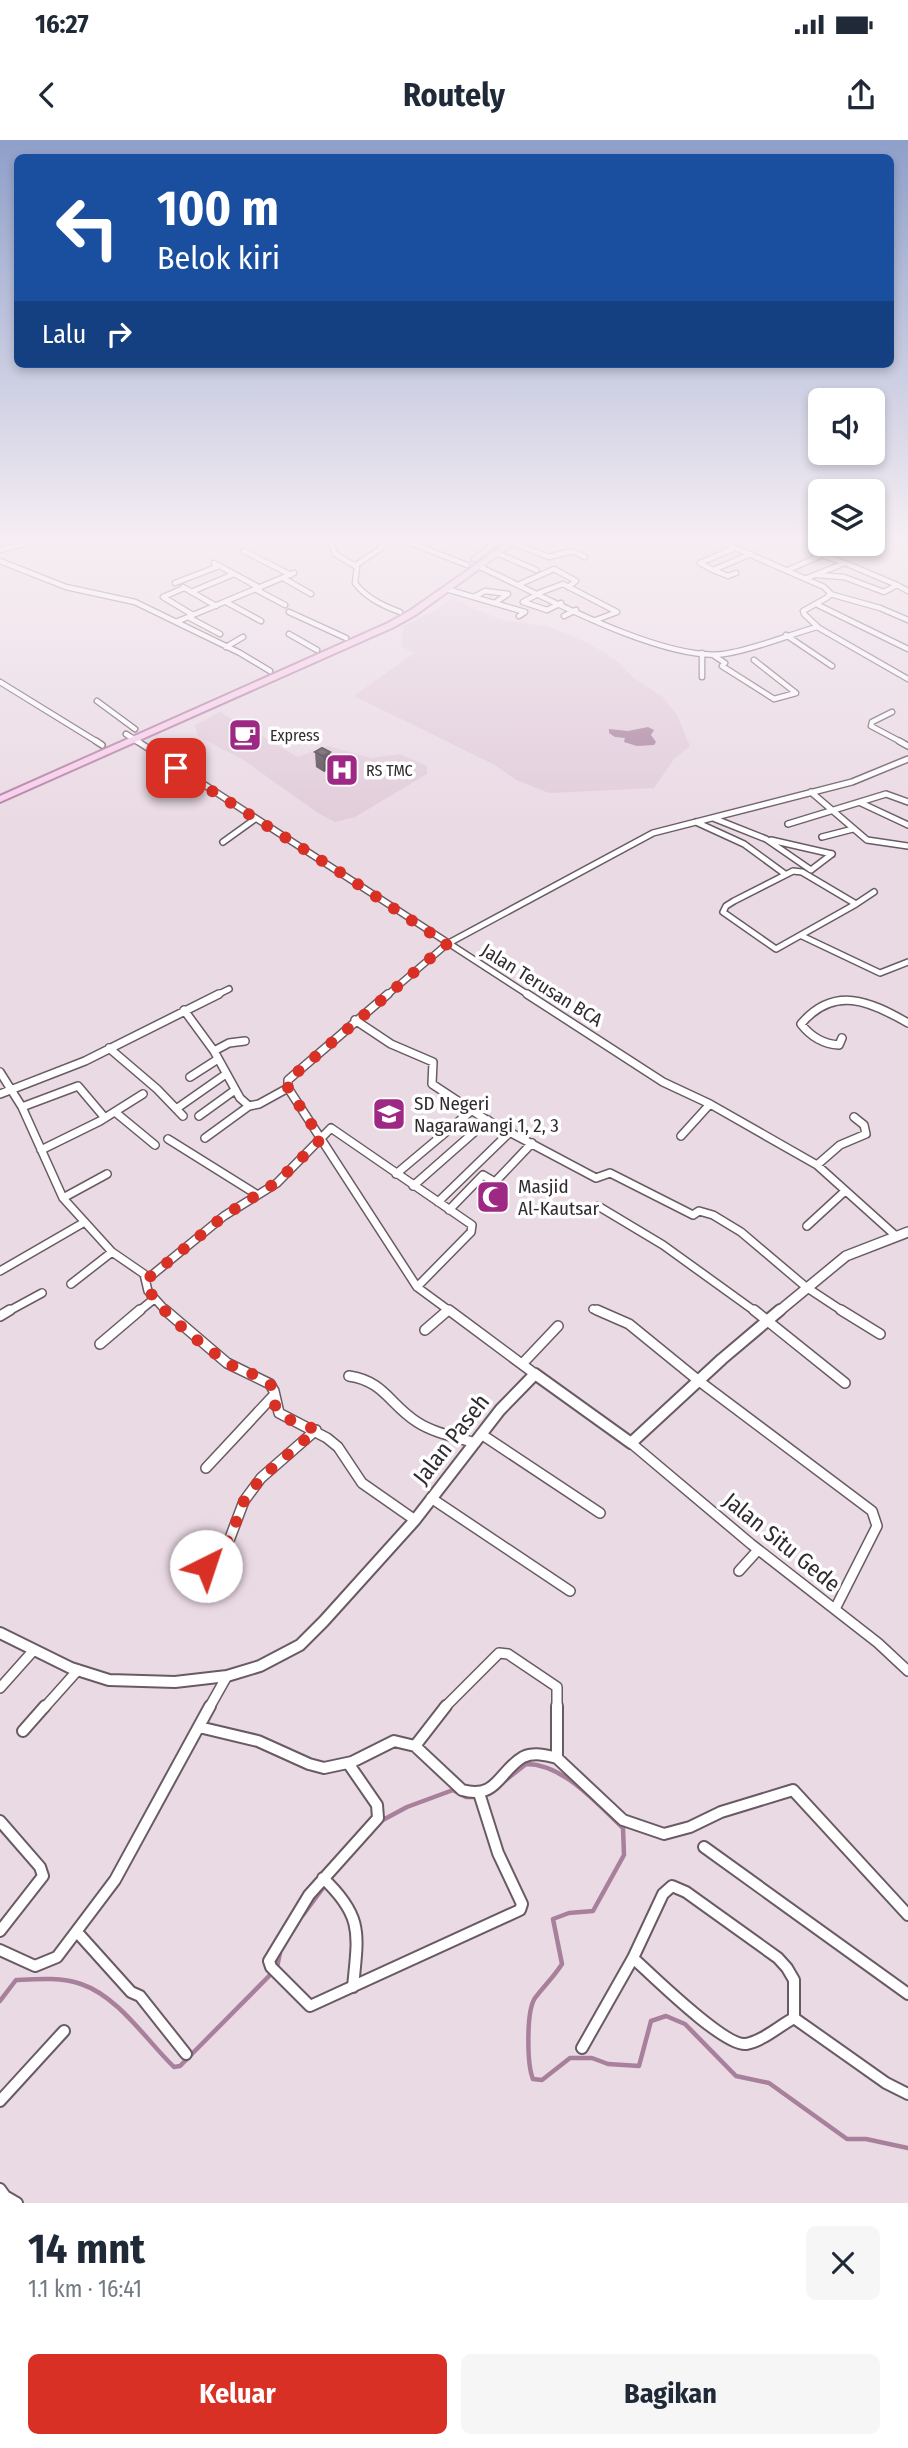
<!DOCTYPE html>
<html lang="id">
<meta charset="utf-8">
<style>
:root{--surface:#fff;--page:#f6f6f7;--text:#1f2937;--muted:#747a83;--accent:#d93025}
body{margin:0;font-family:"Fira Sans Condensed",sans-serif;background:var(--page);color:var(--text);height:100vh;display:flex;flex-direction:column;font-size:26px;white-space:nowrap}
*{box-sizing:border-box;margin:0}
p{font-size:23px;color:var(--muted)}
.icon{flex:none;width:38px;height:38px;fill:none;stroke:currentColor;stroke-width:2;stroke-linecap:round;stroke-linejoin:round}
.map{position:relative;height:2063px;overflow:hidden}
.sheet{display:flex;flex-direction:column;background:var(--surface);flex:1}
.sheet>*{flex:none}
.guide{position:absolute;left:14px;top:14px;width:880px;height:214px;border-radius:10px;box-shadow:0 4px 10px #0003;background:#1a4fa0;color:#fff;overflow:hidden}
.fabs{position:absolute;left:808px;top:248px;display:grid;gap:14px}
.fabs a{display:grid;place-items:center;width:77px;height:77px;border-radius:10px;background:var(--surface);box-shadow:0 4px 10px #0003;font-size:35px}
.pin{position:absolute;display:grid;place-items:center;width:60px;height:60px;color:#fff;margin:-30px;border-radius:14px;box-shadow:0 4px 10px #0006}
.me{position:absolute;width:77px;margin:-38px;rotate:41deg;stroke-linejoin:round;filter:drop-shadow(0 0 5px #0008)}
.turn{display:flex;align-items:center;gap:24px;height:147px;padding:0 28px;font-size:32px}
.turn .icon{width:91px;height:91px;stroke-width:2.5}
.turn b{display:block;font-size:49px;line-height:60px}
.then{display:flex;align-items:center;height:66px;padding:0 28px;background:#0003;gap:14px;font-size:26px}
.round{display:grid;place-items:center;flex:none;width:74px;height:74px;border-radius:10px;background:var(--page)}
.summary{display:flex;align-items:center;justify-content:space-between;height:119px;padding:0 28px}
h1{font-size:42px;font-weight:700;line-height:52px}
.primary-button{display:flex;gap:14px;margin-top:auto;padding:14px 28px}
.primary-button a{flex:1;height:80px;border-radius:10px;background:var(--accent);color:#fff;font-size:28px;font-weight:700;line-height:80px;text-align:center}
.primary-button a+a{background:var(--page);color:var(--text)}
.status{display:flex;justify-content:space-between;align-items:center;height:49px;padding:0 35px;background:var(--surface);direction:ltr}
.status svg{height:19px;fill:currentColor}
header{display:flex;justify-content:space-between;align-items:center;height:91px;padding:0 28px;background:var(--surface);font-size:32px;font-weight:700}
.map>svg:first-child{display:block}
.built{fill:#e1ccda}
.water{fill:#a8809b}
.lines{fill:none;stroke-linecap:round;stroke-linejoin:round}
.stream{stroke:#a8809b;stroke-width:4.5}
.minor-far4-casing{stroke:#695b64;stroke-width:7}
.minor-far3-casing{stroke:#695b64;stroke-width:8}
.minor-far2-casing{stroke:#695b64;stroke-width:10}
.minor-far1-casing{stroke:#695b64;stroke-width:12}
.minor-casing{stroke:#695b64;stroke-width:14}
.tertiary-far1-casing{stroke:#695b64;stroke-width:12}
.tertiary-casing{stroke:#695b64;stroke-width:14}
.primary-casing{stroke:#af7fa1;stroke-width:4}
.minor-far4{stroke:#fff;stroke-width:4.5}
.minor-far3{stroke:#fff;stroke-width:5}
.minor-far2{stroke:#fff;stroke-width:7}
.minor-far1{stroke:#fff;stroke-width:9}
.minor{stroke:#fff;stroke-width:10}
.tertiary-far1{stroke:#fff;stroke-width:9}
.tertiary{stroke:#fff;stroke-width:10}
.primary{fill:#f8cdeb;fill-rule:evenodd}
.wall{fill:#4f444c}
.shaded-wall{fill:#40373e}
.building{fill:#5c4f58;stroke:#40373e;stroke-width:2}
.route{stroke:#d93025;stroke-width:12;stroke-dasharray:0 21.6}
.labels{text-anchor:middle;dominant-baseline:central;stroke-width:7;stroke-linejoin:round;paint-order:stroke}
.far-poi-label{font-size:16px;fill:#312b2f;stroke:#fff;text-anchor:start}
.street-label{font-size:19px;fill:#312b2f;stroke:#fff}
.poi-label{font-size:19px;fill:#312b2f;stroke:#fff;text-anchor:start}
.near-street-label{font-size:23px;fill:#312b2f;stroke:#fff}
</style>
<div class="status"><b>16:27</b><svg viewBox="0 0 49 12"><path d="M0 12V9h3v3zM5 12V6h3v6zM10 12V3h3v9zM15 12V0h3v12zM26 1h20v11H26zM47 4h2v5h-2z"/></svg></div>
<header><svg class="icon" aria-label="back" viewBox="0 0 24 24"><path d="M15 5l-7 7 7 7"/></svg>Routely<svg class="icon" aria-label="share" viewBox="0 0 24 24"><path d="M12 15V3M7 8l5-5 5 5M5 13v7h14v-7"/></svg></header>
<div class="map">
<svg width="908" height="2063" viewBox="0 0 908 2063">
<rect width="100%" height="100%" fill="#eadae4"/>
<path class="built" d="M450,459L465,462L464,465L506,481L548,486L590,504L618,522L635,539L663,557L677,575L690,606L674,619L654,648L549,653L516,640L495,625L354,556L414,513L402,507L403,486L439,468Z
M220,572L298,617L328,606L371,618L400,614L427,626V634L355,677L335,682L318,673L245,621L198,596L195,585Z"/>
<path class="water" d="M648,587L654,590L651,595L656,602L654,605L637,606L624,602L625,598L615,597L609,593V589L628,591Z"/>
<g class="lines">
<path class="stream" d="M502,1643L526,1624C564,1624 597,1664 623,1688L624,1715L593,1771L569,1773L553,1779L562,1824C553,1838 543,1847 535,1858C526,1871 527,1925 533,1939L542,1940L570,1918H592L608,1924L639,1926L651,1881L666,1876L685,1884L736,1936L769,1943L847,1999H866L908,2008
M381,1681L407,1667L453,1650L466,1657H478
M303,1775L326,1744
M277,1827L280,1813
M0,1861L16,1840C37,1839 60,1837 81,1844C119,1857 146,1900 174,1927L180,1926L273,1832"/>
<defs>
<path id="minor-far4" d="M103,400L106,403
M330,400L335,414L357,427L355,443C366,458 383,466 400,472
M403,400L467,425
M717,400L824,447L830,453L828,457L803,471L804,474L819,488L908,539
M513,403L549,417L572,411L585,417
M735,408L700,423L713,430L751,414
M0,410L38,400
M244,411L291,435
M497,413L536,430
M814,414L829,408
M0,421L66,447L135,462L240,513L270,531
M214,423L260,448
M356,425L380,409L387,400
M478,426C537,453 662,522 724,514C753,510 788,495 817,487
M713,430L728,436L736,433
M788,430L822,415L844,423
M283,438L311,454
M807,438L845,423L897,445L884,452L844,437L817,435
M175,443L219,426
M520,444L554,429L576,441L568,447
M897,445L908,451
M183,447L216,466
M184,448L163,457L193,475
M255,449L285,465
M446,449L525,472L519,476
M191,452L234,434
M539,453L563,444L617,472L596,480
M540,453L523,462L547,470L561,463
M830,454L880,468L908,480
M474,457L485,451L508,454L496,462
M226,462L261,481
M818,465L908,509
M289,472L346,498
M564,476L576,470
M188,477L220,494
M176,482L294,433
M289,494L317,510
M786,495L832,526
M226,507L243,497
M702,513V537
M713,515L725,523L722,526L774,559L796,553L754,520
M0,542L99,603
M97,561L135,589
M892,572L872,582L871,586L903,603
M126,594L140,603"/>
<path id="minor-far3" d="M96,601L102,605
M137,601L530,856
M899,601L908,606
M811,652L867,700L908,706
M861,663L908,685
M713,678L766,699L811,730L832,714
M696,682L744,704L785,734
M788,684L886,654L908,662
M822,697L853,689
M771,700L832,714
M223,702L255,679
M793,731L802,732L856,764L776,809L723,772L726,766L734,761Z
M856,764L874,752
M802,796L880,833L908,822
M215,856L229,849
M386,856L447,804L653,693L852,642L908,619"/>
<path id="minor-far2" d="M388,854L288,940V948L417,1147L451,1172
M527,854L663,942L710,964L817,1025L896,1096
M184,870L214,911L240,958L249,966
M355,880L391,904L433,922L432,944L485,979L596,1038L610,1033L693,1075L699,1071L713,1075L741,1092L806,1147L844,1172
M842,898L839,905C823,904 811,897 801,884C834,845 870,861 908,883
M109,908L157,949L183,976
M214,911L229,903L245,901
M0,932L22,967L63,1058L112,1112L144,1134L148,1151L167,1172
M190,937L218,919
M0,954L85,921L219,854
M22,967L78,946L105,978
M176,969L226,934
M115,972L155,1005
M199,976L235,950
M681,996L710,964
M205,998L249,966L259,964L288,948
M168,999L256,1054
M41,1010L100,981L143,954
M817,1025L840,1005L866,994L864,985L854,977
M396,1034L471,971
M413,1046L488,980
M63,1058L107,1034
M438,1062L510,992
M598,1066L663,1105L756,1172
M449,1070L483,1035L495,1042L532,1003
M807,1086L844,1052
M0,1131L83,1083
M146,1140L224,1076L277,1043L331,988L472,1085L471,1092L417,1147
M71,1144L112,1112
M593,1169L601,1172
M7,1172L42,1153
M138,1172L154,1159"/>
<path id="minor-far1" d="M165,1170L227,1223L270,1244L274,1251L279,1273L327,1298L338,1307L362,1343L415,1380
M449,1170L535,1234
M597,1170L629,1184L699,1241L872,1371L877,1386L835,1469
M754,1170L845,1243
M841,1170L880,1194
M0,1176L10,1170
M425,1190L447,1171
M100,1204L140,1170
M523,1223L558,1186
M349,1236C384,1241 390,1265 417,1282C434,1293 456,1297 475,1303
M481,1294L600,1373
M631,1303L751,1404L878,1503L908,1531
M206,1328L274,1255
M431,1358L570,1451
M206,1426L230,1398L244,1361L261,1338L316,1290
M739,1431L758,1410
M0,1548L33,1511
M44,1568L78,1530
M209,1568L227,1536
M444,1568L499,1513L508,1514L557,1547V1568"/>
<path id="minor" d="M446,1566L415,1606L462,1650C497,1660 499,1631 523,1617C534,1612 546,1615 557,1618
M557,1566V1618
M199,1587L258,1601L309,1624L324,1628L352,1622L394,1601L415,1606
M23,1591L45,1566
M557,1618L623,1680L664,1694L690,1687L721,1672L793,1650L908,1775
M348,1623L377,1665L378,1678L309,1755L269,1821L271,1827L310,1866L520,1770L522,1764L498,1713L479,1653
M0,1681L40,1727L43,1736L0,1791
M704,1707L908,1854
M323,1738C364,1777 358,1794 353,1847
M77,1792L131,1852L140,1856L186,1914
M0,1810L35,1826L57,1817L115,1740L210,1566
M633,1818C651,1834 724,1907 746,1904C763,1901 779,1886 794,1878L886,1943L908,1954
M582,1908L633,1818L663,1754L672,1746L686,1752L778,1818L787,1828L794,1840V1878
M0,1961L64,1891
M0,2049L5,2056L4,2063
M5,2056L17,2063"/>
<path id="tertiary-far1" d="M778,1172L846,1116L908,1092"/>
<path id="tertiary" d="M0,1493L71,1528L109,1540L175,1542L227,1536L260,1526L300,1505L324,1481L415,1380L500,1270L535,1234L631,1303L722,1219L780,1170"/>
<path id="primary" d="M495,400H503L476,421H472V419Z
M511,400H519L417,474L394,487L0,662V656L388,483L411,470Z"/>
</defs>
<use href="#minor-far4" class="minor-far4-casing"/>
<use href="#minor-far3" class="minor-far3-casing"/>
<use href="#minor-far2" class="minor-far2-casing"/>
<use href="#minor-far1" class="minor-far1-casing"/>
<use href="#minor" class="minor-casing"/>
<use href="#tertiary-far1" class="tertiary-far1-casing"/>
<use href="#tertiary" class="tertiary-casing"/>
<use href="#primary" class="primary-casing"/>
<use href="#minor-far4" class="minor-far4"/>
<use href="#minor-far3" class="minor-far3"/>
<use href="#minor-far2" class="minor-far2"/>
<use href="#minor-far1" class="minor-far1"/>
<use href="#minor" class="minor"/>
<use href="#tertiary-far1" class="tertiary-far1"/>
<use href="#tertiary" class="tertiary"/>
<use href="#primary" class="primary"/>
</g>
<path class="wall" d="M315,612H330L332,627L324,632L316,627Z"/>
<path class="shaded-wall" d="M330,612L332,627L324,632L323,616Z"/>
<path class="building" d="M322,608L330,612L323,616L315,612Z"/>
<linearGradient id="sky" x2="0" y2="1"><stop stop-color="#8e9fc9"/><stop offset="0.58" stop-color="#f6eef3"/><stop offset="1" stop-color="#f6eef3" stop-opacity="0"/></linearGradient>
<rect width="908" height="689" fill="url(#sky)"/>
<g class="lines">
<path class="route" d="M176,628L338,731L447,804L288,940V948L321,999L277,1042L224,1076L146,1140C145,1162 213,1214 233,1226C242,1232 254,1233 263,1239C282,1250 269,1259 278,1271C285,1281 305,1284 316,1290L261,1338L244,1361L230,1398L206,1426"/>
</g>
<defs>
<symbol id="cafe-square" viewBox="-11 -11 22 22"><rect x="-9" y="-9" width="18" height="18" rx="4" fill="#9e2985" stroke="#fff"/><path d="M-5.5-4.5H6V0H3Q3 3.5 0 3.5H-2.5Q-5.5 3.5-5.5 0ZM3-3.2v2h1.7v-2ZM-6 4.5H4V6H-6Z" fill="#fff"/></symbol>
<symbol id="hospital-square" viewBox="-11 -11 22 22"><rect x="-9" y="-9" width="18" height="18" rx="4" fill="#9e2985" stroke="#fff"/><path d="M-5-5h3v3.5h4V-5h3V5h-3V1.5h-4V5h-3Z" fill="#fff"/></symbol>
<symbol id="school-square" viewBox="-11 -11 22 22"><rect x="-9" y="-9" width="18" height="18" rx="4" fill="#9e2985" stroke="#fff"/><path d="M0-5L7-2L0 1L-7-2ZM-4 1L0 2.5L4 1V4Q0 6-4 4Z" fill="#fff"/></symbol>
<symbol id="mosque-square" viewBox="-11 -11 22 22"><rect x="-9" y="-9" width="18" height="18" rx="4" fill="#9e2985" stroke="#fff"/><path d="M3.5-4.9A6 6 0 1 0 3.5 4.9A5 5 0 1 1 3.5-4.9Z" fill="#fff"/></symbol>
</defs>
<g fill-rule="evenodd">
<use href="#cafe-square" x="226" y="576" width="38" height="38"/>
<use href="#hospital-square" x="323" y="611" width="38" height="38"/>
<use href="#school-square" x="370" y="955" width="38" height="38"/>
<use href="#mosque-square" x="474" y="1038" width="38" height="38"/>
</g>
<g class="labels">
<g class="far-poi-label">
<text x="270" y="595">Express</text>
<text x="366" y="630">RS TMC</text>
</g>
<g class="street-label">
<text transform="translate(542 845) rotate(32)">Jalan Terusan BCA</text>
</g>
<g class="poi-label">
<text x="414" y="963">SD Negeri<tspan x="414" dy="22">Nagarawangi 1, 2, 3</tspan></text>
<text x="518" y="1046">Masjid<tspan x="518" dy="22">Al-Kautsar</tspan></text>
</g>
<g class="near-street-label">
<text transform="translate(451 1299) rotate(-52)">Jalan Paseh</text>
<text transform="translate(782 1402) rotate(39)">Jalan Situ Gede</text>
</g>
</g>
</svg>
<div class="fabs">
<a><svg class="icon" aria-label="sound" viewBox="0 0 24 24"><path d="M4 9h4l5-4v14l-5-4H4zM17 9q2 3 0 6"/></svg></a>
<a><svg class="icon" aria-label="layers" viewBox="0 0 24 24"><path d="M12 4l9 5-9 5-9-5zM3 14l9 5 9-5"/></svg></a>
</div>
<div class="pin" style="left:176px;top:628px;background:#d93025"><svg class="icon" aria-label="arrive" viewBox="0 0 24 24"><path d="M6 21V4h12l-3 4 3 4H6"/></svg></div>
<svg class="me" style="left:206px;top:1426px" viewBox="-20 -20 40 40"><circle r="19" fill="#fff"/><path d="M0-13L10 11 0 6-10 11z" fill="#d93025"/></svg>
<div class="guide">
<div class="turn"><svg class="icon" aria-label="left" viewBox="0 0 24 24"><path d="M17 20v-9H6M10 6l-5 5 5 5"/></svg><div><b>100 m</b>Belok kiri</div></div>
<div class="then">Lalu<svg class="icon" aria-label="right" viewBox="0 0 24 24"><path d="M7 20v-9h11M14 6l5 5-5 5"/></svg></div>
</div>
</div>
<section class="sheet">
<div class="summary"><div><h1>14 mnt</h1><p>1.1 km · 16:41</p></div><a class="round"><svg class="icon" aria-label="close" viewBox="0 0 24 24"><path d="M6 6l12 12M18 6L6 18"/></svg></a></div>
<div class="primary-button"><a>Keluar</a><a>Bagikan</a></div>
</section>
